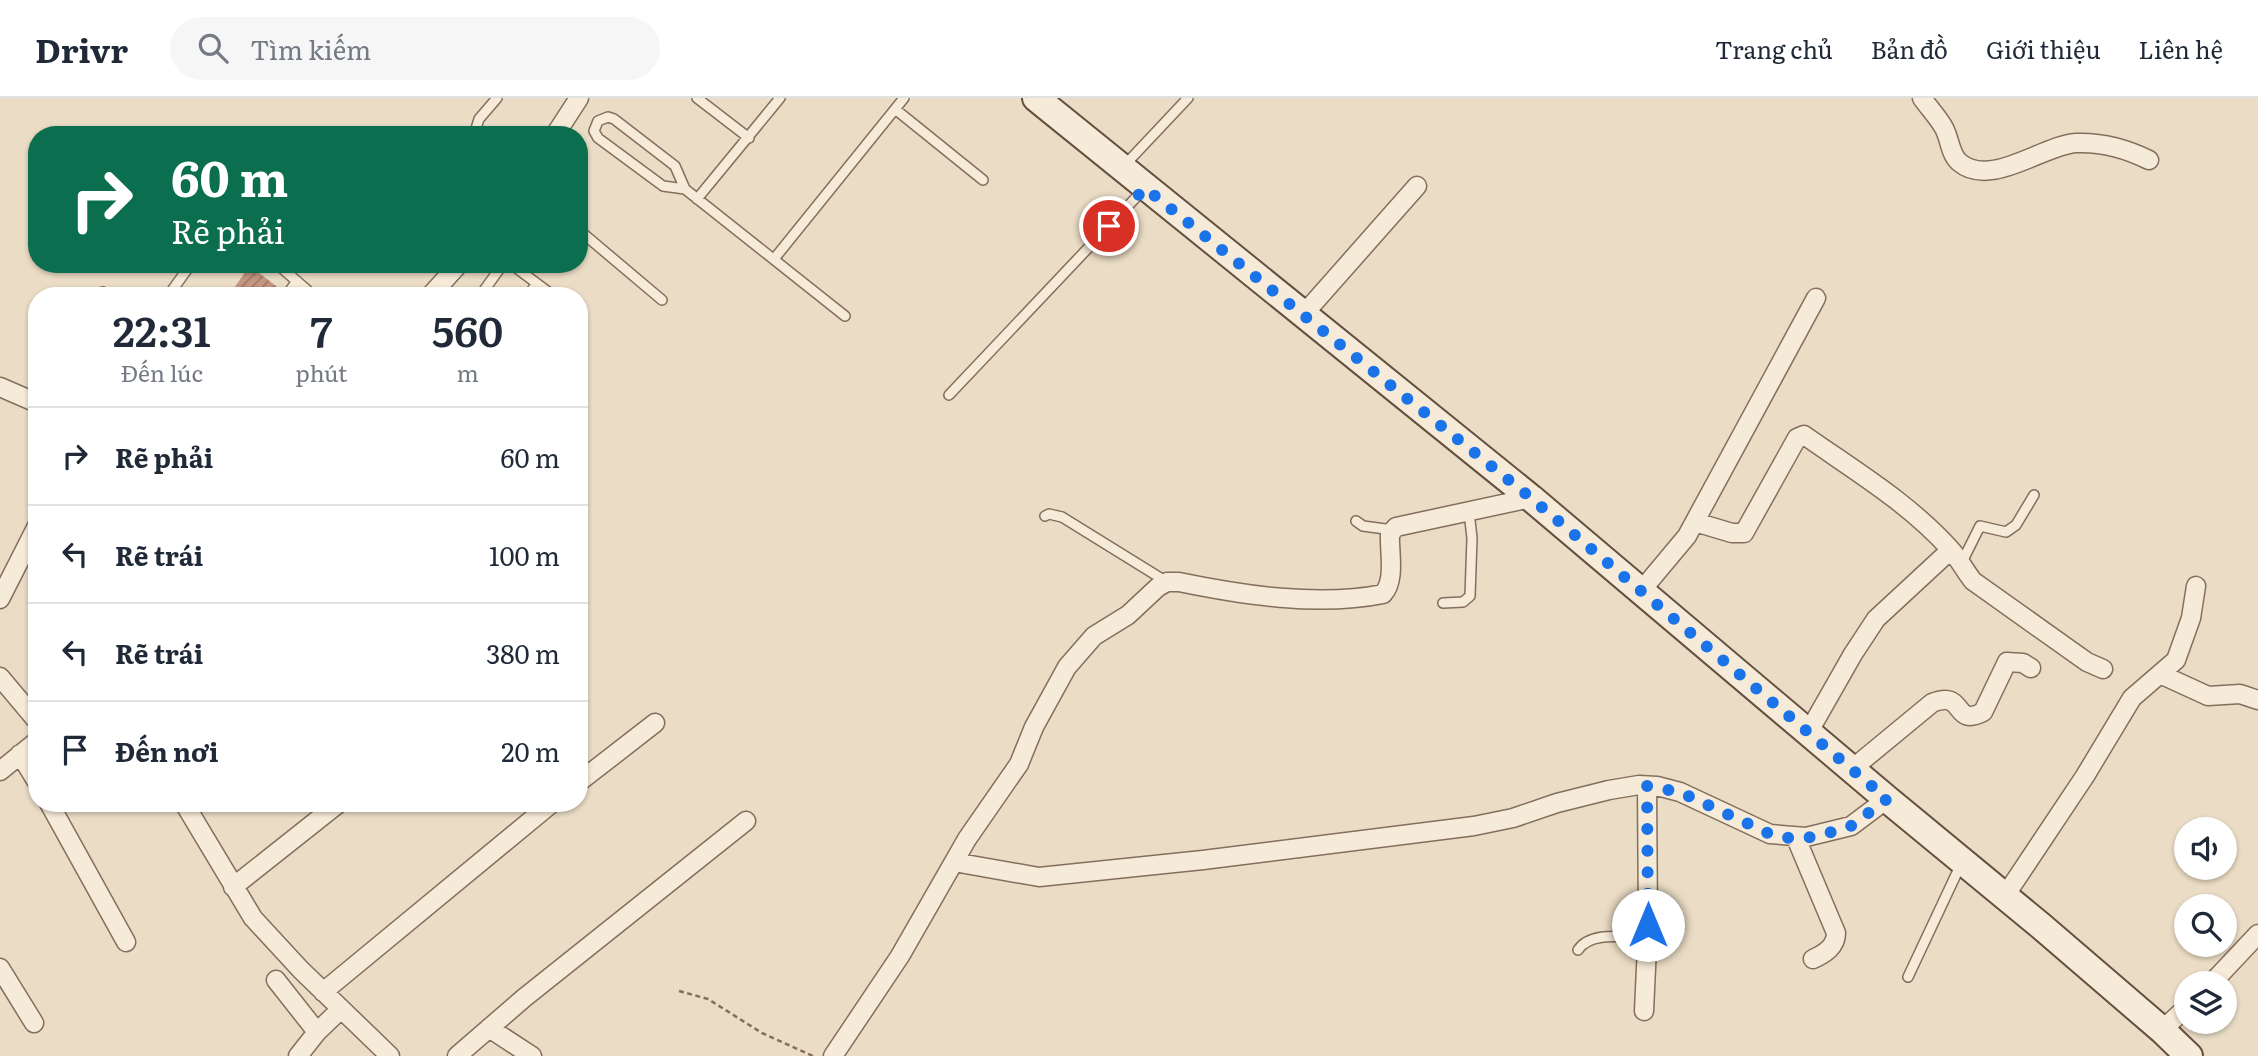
<!DOCTYPE html>
<html lang="vi">
<meta charset="utf-8">
<style>
:root{--surface:#fff;--page:#f6f6f7;--text:#1f2937;--muted:#747a83;--line:#e0e1e3}
body{margin:0;font-family:Literata,serif;background:var(--page);color:var(--text);height:100vh;display:flex;flex-direction:column;font-size:26px;white-space:nowrap}
*{box-sizing:border-box;margin:0}
p{font-size:23px;color:var(--muted)}
.icon{flex:none;width:38px;height:38px;fill:none;stroke:currentColor;stroke-width:2;stroke-linecap:round;stroke-linejoin:round}
.map{position:relative;flex:1;overflow:hidden}
.panel{position:absolute;left:28px;top:189px;width:560px;height:525px;display:flex;flex-direction:column;background:var(--surface);border-radius:28px;box-shadow:0 2px 5px #0004}
.panel>*{flex:none}
.hud{position:absolute;left:28px;top:28px;width:560px;height:147px;border-radius:28px;box-shadow:0 2px 5px #0004;background:#0b6e4f;color:#fff;overflow:hidden}
.fabs{position:absolute;left:2174px;top:719px;display:grid;gap:14px}
.fabs a{display:grid;place-items:center;width:63px;height:63px;border-radius:50%;background:var(--surface);box-shadow:0 2px 5px #0004;font-size:35px}
.pin{position:absolute;display:grid;place-items:center;width:60px;height:60px;color:#fff;margin:-30px;border:4px solid #fff;border-radius:50%;box-shadow:0 2px 7px #0007}
.me{position:absolute;width:77px;margin:-38px;rotate:0deg;stroke-linejoin:round;filter:drop-shadow(0 0 5px #0008)}
.turn{display:flex;align-items:center;gap:24px;height:147px;padding:0 28px;font-size:32px}
.turn .icon{width:91px;height:91px;stroke-width:2.5}
.turn b{display:block;font-size:49px;line-height:60px}
.eta{display:flex;justify-content:space-evenly;align-items:center;height:119px;text-align:center}
.eta b{font-size:42px;font-weight:600;line-height:49px}
ul{padding:0;list-style:none}
li{display:flex;align-items:center;gap:21px;height:98px;padding:0 28px;border-top:2px solid var(--line)}
li div{flex:1}
li b{display:block;font-size:26px}
li em{font-style:normal}
header{display:flex;align-items:center;gap:42px;box-sizing:border-box;height:98px;padding:0 35px;background:var(--surface);border-bottom:2px solid var(--line)}
header strong{font-size:33px}
nav{display:flex;gap:38px;margin-inline-start:auto;font-size:24px}
.search{width:490px;height:63px;background:var(--page);display:flex;align-items:center;gap:18px;box-sizing:border-box;padding:0 24px;border-radius:38px;color:var(--muted);font-size:26px}
.map>svg:first-child{display:block}
.building{fill:url(#building-hatch)}
.lines{fill:none;stroke-linecap:round;stroke-linejoin:round}
.lane-casing{stroke:#846e5d;stroke-width:12}
.street-casing{stroke:#846e5d;stroke-width:21}
.secondary-casing{stroke:#655040;stroke-width:30}
.path{stroke:#846e5d;stroke-width:2.5;stroke-dasharray:5 3.5;stroke-linecap:butt}
.lane{stroke:#f6ead8;stroke-width:9}
.street{stroke:#f6ead8;stroke-width:18}
.secondary{stroke:#f6ead8;stroke-width:26}
.route{stroke:#1a73e8;stroke-width:12;stroke-dasharray:0 21.6}
</style>
<header>
<strong>Drivr</strong>
<div class="search"><svg class="icon" aria-label="search" viewBox="0 0 24 24"><circle cx="10" cy="10" r="6"/><path d="M15 15l6 6"/></svg>Tìm kiếm</div>
<nav><a>Trang chủ</a><a>Bản đồ</a><a>Giới thiệu</a><a>Liên hệ</a></nav>
</header>
<div class="map">
<svg width="2258" height="958" viewBox="0 0 2258 958">
<defs>
<pattern id="building-hatch" width="6" height="6" patternUnits="userSpaceOnUse" patternTransform="scale(1.75)"><rect width="6" height="6" fill="#c5967f"/><path d="M-1 1l2-2M0 6l6-6M5 7l2-2" fill="none" stroke="#a17a68"/></pattern>
</defs>
<rect width="100%" height="100%" fill="#eadcc5"/>
<path class="building" d="M250,168L289,198H228Z"/>
<g class="lines">
<defs>
<path id="lane" d="M697,0L749,40
M895,11L983,82
M474,37L479,21L497,0
M1123,69L1188,0
M685,91L663,88L598,40L594,33L598,23L608,19L614,21L675,68L685,91L845,218
M697,101L780,0
M579,132L662,202
M774,161L904,0
M277,166L314,198
M511,166L551,196
M103,194L108,198
M168,198L191,166
M286,198L297,183
M480,198L503,166
M527,198L537,186
M949,297L1144,91
M1045,418L1049,416L1062,419L1167,484
M1356,423L1363,428L1393,432
M1961,466L1980,428L2006,434L2016,427L2034,397
M1443,505L1463,504L1470,498L1472,440L1469,414
M1578,852C1591,832 1626,840 1647,840
M1908,879L1961,766"/>
<path id="street" d="M1922,0C1929,10 1938,19 1944,30C1950,41 1950,56 1959,64C1990,91 2043,47 2076,45C2101,44 2127,51 2149,62
M555,37L579,0
M430,198L459,166
M1303,217L1417,88
M0,289L37,305
M1695,424L1732,435H1744L1797,340L1804,337C1855,373 1909,405 1951,452C1959,461 1965,473 1973,483L2087,564L2103,571
M1641,493L1687,438L1816,200
M0,501L37,428
M2160,576L2208,598L2240,596L2258,602
M0,579L37,623
M1808,635L1853,556L1876,521L1943,459L1953,454
M20,656L37,684
M1852,671L1932,605C1966,591 1952,630 1983,614L2007,564L2023,565L2031,570
M0,673L37,643
M579,684L655,625
M49,705L126,844
M184,705L253,820L301,872L390,958
M1796,740L1836,835C1836,849 1824,856 1813,861
M954,764L1039,779L1203,762L1474,728L1513,720L1557,705L1609,692L1639,687L1657,688L1680,694L1770,736L1806,739L1851,728L1887,701
M233,789L339,705
M2005,798L2085,678L2132,600L2176,562L2191,520L2196,488
M0,870L34,925
M276,882L317,934
M2211,886L2258,836
M323,894L552,705
M1644,913L1648,827L1647,688
M489,930L532,958
M2162,932L2186,910
M298,958L317,934L341,911
M457,958L524,900L746,723
M833,958L900,858L967,741L1019,666L1034,629L1067,569L1094,538L1128,517L1158,489L1167,484H1179C1242,497 1319,509 1383,496C1396,482 1389,454 1390,436L1396,429L1531,400"/>
<path id="secondary" d="M1036,0L1531,400L1887,701L2041,828L2162,932L2189,958"/>
</defs>
<use href="#lane" class="lane-casing"/>
<use href="#street" class="street-casing"/>
<use href="#secondary" class="secondary-casing"/>
<path class="path" d="M679,893L708,901L762,935L813,958"/>
<use href="#lane" class="lane"/>
<use href="#street" class="street"/>
<use href="#secondary" class="secondary"/>
</g>
<g class="lines">
<path class="route" d="M1109,128L1145,90L1531,400L1887,701L1851,728L1841,732L1806,740H1789L1770,736L1680,694L1647,688L1648,827"/>
</g>
</svg>
<div class="fabs">
<a><svg class="icon" aria-label="sound" viewBox="0 0 24 24"><path d="M4 9h4l5-4v14l-5-4H4zM17 9q2 3 0 6"/></svg></a>
<a><svg class="icon" aria-label="search" viewBox="0 0 24 24"><circle cx="10" cy="10" r="6"/><path d="M15 15l6 6"/></svg></a>
<a><svg class="icon" aria-label="layers" viewBox="0 0 24 24"><path d="M12 4l9 5-9 5-9-5zM3 14l9 5 9-5"/></svg></a>
</div>
<div class="pin" style="left:1109px;top:128px;background:#d93025"><svg class="icon" aria-label="arrive" viewBox="0 0 24 24"><path d="M6 21V4h12l-3 4 3 4H6"/></svg></div>
<svg class="me" style="left:1648px;top:827px" viewBox="-20 -20 40 40"><circle r="19" fill="#fff"/><path d="M0-13L10 11 0 6-10 11z" fill="#1a73e8"/></svg>
<div class="hud">
<div class="turn"><svg class="icon" aria-label="right" viewBox="0 0 24 24"><path d="M7 20v-9h11M14 6l5 5-5 5"/></svg><div><b>60 m</b>Rẽ phải</div></div>
</div>
<section class="panel">
<div class="eta">
<div><b>22:31</b><p>Đến lúc</p></div>
<div><b>7</b><p>phút</p></div>
<div><b>560</b><p>m</p></div>
</div>
<ul>
<li><svg class="icon" aria-label="right" viewBox="0 0 24 24"><path d="M7 20v-9h11M14 6l5 5-5 5"/></svg><div><b>Rẽ phải</b></div><em>60 m</em></li>
<li><svg class="icon" aria-label="left" viewBox="0 0 24 24"><path d="M17 20v-9H6M10 6l-5 5 5 5"/></svg><div><b>Rẽ trái</b></div><em>100 m</em></li>
<li><svg class="icon" aria-label="left" viewBox="0 0 24 24"><path d="M17 20v-9H6M10 6l-5 5 5 5"/></svg><div><b>Rẽ trái</b></div><em>380 m</em></li>
<li><svg class="icon" aria-label="arrive" viewBox="0 0 24 24"><path d="M6 21V4h12l-3 4 3 4H6"/></svg><div><b>Đến nơi</b></div><em>20 m</em></li>
</ul>
</section>
</div>
